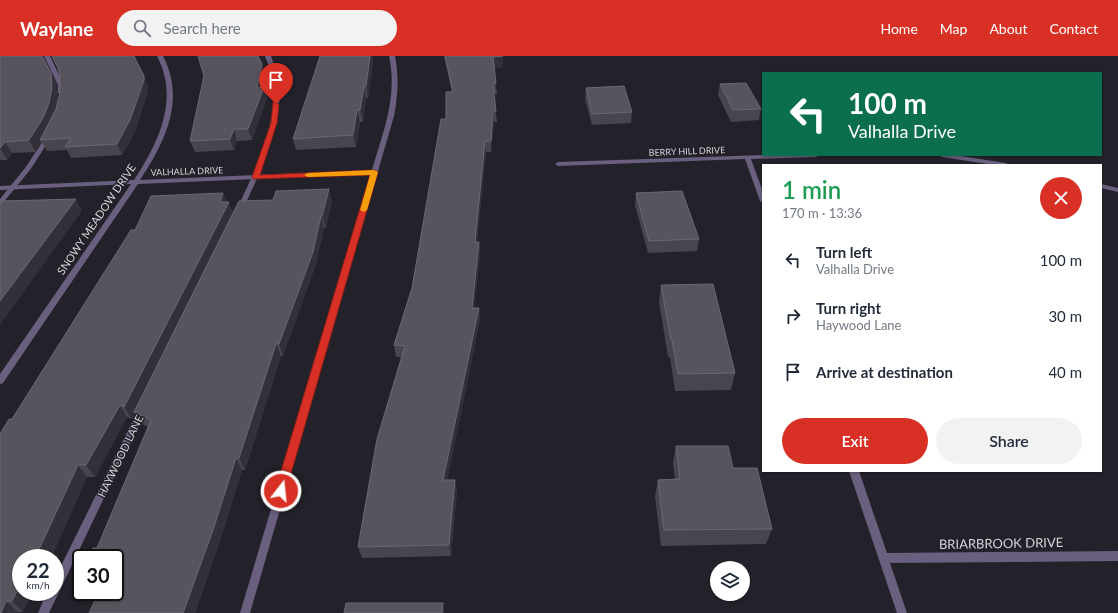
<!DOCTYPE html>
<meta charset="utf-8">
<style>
:root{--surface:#fff;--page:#f2f2f3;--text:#1f2937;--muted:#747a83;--accent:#d93025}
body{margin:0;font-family:Lato,sans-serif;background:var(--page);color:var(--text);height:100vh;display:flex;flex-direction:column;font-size:15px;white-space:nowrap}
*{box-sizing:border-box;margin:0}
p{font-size:13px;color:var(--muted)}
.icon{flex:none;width:22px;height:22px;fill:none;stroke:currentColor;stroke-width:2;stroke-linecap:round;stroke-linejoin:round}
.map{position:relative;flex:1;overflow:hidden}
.drawer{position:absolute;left:762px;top:108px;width:340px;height:308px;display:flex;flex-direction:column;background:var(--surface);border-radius:0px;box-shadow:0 1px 3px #0004}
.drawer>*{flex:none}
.hud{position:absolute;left:762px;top:16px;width:340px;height:84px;border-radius:0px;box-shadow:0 1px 3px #0004;background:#0b6e4f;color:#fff;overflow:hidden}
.controls{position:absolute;left:710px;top:505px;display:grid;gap:8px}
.controls a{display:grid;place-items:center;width:40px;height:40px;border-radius:50%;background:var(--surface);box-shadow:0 1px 3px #0004;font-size:20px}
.speed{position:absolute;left:12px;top:493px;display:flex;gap:8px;font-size:20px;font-weight:700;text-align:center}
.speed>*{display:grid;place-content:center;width:52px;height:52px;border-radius:50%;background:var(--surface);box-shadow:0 1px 3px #0004;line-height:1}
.speed small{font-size:10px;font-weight:400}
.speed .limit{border:2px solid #111;border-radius:6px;background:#fff;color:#111}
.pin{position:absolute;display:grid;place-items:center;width:34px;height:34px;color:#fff;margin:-41px -17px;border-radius:50% 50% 50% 0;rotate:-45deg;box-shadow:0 0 4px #0007}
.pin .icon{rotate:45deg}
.me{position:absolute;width:44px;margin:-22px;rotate:16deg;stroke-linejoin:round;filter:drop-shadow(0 0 3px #0008)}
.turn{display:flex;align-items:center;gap:14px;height:84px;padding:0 20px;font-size:18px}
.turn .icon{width:52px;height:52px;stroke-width:2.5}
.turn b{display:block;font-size:28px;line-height:34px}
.round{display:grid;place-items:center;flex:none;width:42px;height:42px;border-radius:21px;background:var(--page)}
.headline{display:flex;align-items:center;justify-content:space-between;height:68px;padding:0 20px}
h1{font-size:24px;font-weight:600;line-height:30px;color:#1e9e55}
.button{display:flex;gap:8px;margin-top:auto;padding:8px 20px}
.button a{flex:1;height:46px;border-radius:24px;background:var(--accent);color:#fff;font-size:16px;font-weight:600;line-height:46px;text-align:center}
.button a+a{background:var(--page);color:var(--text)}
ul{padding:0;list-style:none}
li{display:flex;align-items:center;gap:12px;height:56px;padding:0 20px}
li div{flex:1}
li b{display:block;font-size:15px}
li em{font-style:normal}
header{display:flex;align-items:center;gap:24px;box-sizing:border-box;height:56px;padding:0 20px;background:var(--accent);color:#fff}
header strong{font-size:19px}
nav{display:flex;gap:22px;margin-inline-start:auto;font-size:14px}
.search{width:280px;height:36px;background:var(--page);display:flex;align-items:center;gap:10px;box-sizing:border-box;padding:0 14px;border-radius:22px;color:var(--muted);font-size:15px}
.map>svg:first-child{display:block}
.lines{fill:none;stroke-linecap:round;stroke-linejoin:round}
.service{fill:#6a5f7e;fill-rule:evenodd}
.minor{fill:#6a5f7e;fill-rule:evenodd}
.wall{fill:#48454e}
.shaded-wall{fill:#333039}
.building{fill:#57545d;stroke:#6b6870}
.route{fill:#d93025;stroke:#8d1f18}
.slow{fill:#f59e0b}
.labels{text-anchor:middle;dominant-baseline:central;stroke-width:3;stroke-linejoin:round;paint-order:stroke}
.far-street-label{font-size:9px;fill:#d6d4da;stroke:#232129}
.street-label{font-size:11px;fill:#d6d4da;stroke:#232129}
.near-street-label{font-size:13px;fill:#d6d4da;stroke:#232129}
</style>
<header>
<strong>Waylane</strong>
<div class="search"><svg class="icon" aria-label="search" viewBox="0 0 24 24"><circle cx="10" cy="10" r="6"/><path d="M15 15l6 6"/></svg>Search here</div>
<nav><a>Home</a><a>Map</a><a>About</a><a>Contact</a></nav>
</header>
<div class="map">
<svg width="1118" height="557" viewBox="0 0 1118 557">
<rect width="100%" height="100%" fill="#232129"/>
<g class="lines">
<path class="service" d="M44,0H50L64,29L63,38L58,37V29Z
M265,0H271C273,6 275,12 277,17C288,60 260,117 242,155L239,157L236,155C254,117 282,61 271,18C270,12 267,6 265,0Z
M49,78L52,80L30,114L2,148L0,149V143L25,112L47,79Z
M143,349L146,350L147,352L49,557H38L47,536H55V522L139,352L140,350Z"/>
<path class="minor" d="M157,0H163C186,44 165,86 140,124L372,114C383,76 398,41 389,0H395C399,21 398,39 394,60L250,557H240L371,118L138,128L3,327L0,328V318L131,128L0,134V130L134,124C158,87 180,44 157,0Z
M763,99H819L816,101L751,103L763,136V147L760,145L745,103L558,110L555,108L558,106Z
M939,99H954L1006,107L1009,109H994L942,101Z
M1101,128L1118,132V136L1101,132Z
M849,415H859L887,497L1118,495V505L890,507L907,557H897Z"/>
</g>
<path class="wall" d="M0,0H43V1L57,28L58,43L56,54L60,37V20L58,13L52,0H134L148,30V35L135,76L122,99L71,102L67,94L47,95L42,86L36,96L12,97L7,104H0Z
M320,0H372L373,6L368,42H366L363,66H360L356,91L296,94L293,83Z
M444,0H503V11L494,12L497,38H494L497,66H494L491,96H486L477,186H479L480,198L474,252H479L480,264L447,424H455L457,435L451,500L362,502L358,491L401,301H396L394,289L412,232L452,36Z
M262,8L265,19L263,31H264L267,42L252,84L237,85L234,94L195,96L190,85L204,20Z
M720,28L761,53L759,64L731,66L718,39Z
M586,32L632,56L631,67L592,69L585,43Z
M636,137L699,183L697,195L648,197L635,149Z
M332,145L326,172H324L316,208L283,300H281L245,414H242L220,485L195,557H89L96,541L86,542L75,531L81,518V536H115L97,492L148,371L142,368L135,357L132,363L127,361L95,421H87L51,502H21L23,556L0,557L12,363L135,174L227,146L233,157Z
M661,229L735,317L731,334L675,335L670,301H668L659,246Z
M676,390L733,412L772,473L766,488L661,490L655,440L658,424L675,423L673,407Z"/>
<path class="shaded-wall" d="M370,0H372L373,6L368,42L366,30Z
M503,0V11L494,12L493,1Z
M262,8L265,19L261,40L264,31L267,42L252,84L248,73Z
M51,17L57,28L58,43L55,58L40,84L42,86L36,96L29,84Z
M144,20L148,30V35L135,76L122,99L117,88Z
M364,31L366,42L363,66L360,54Z
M357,54L360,66L356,91L353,79Z
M493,55L494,66L491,96V85Z
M234,73L237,85L234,94L230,83Z
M485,85L486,96L476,198L475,186Z
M5,86L12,97L7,104L0,92Z
M329,133L332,145L326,172L322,160Z
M223,137L228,148L229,146L233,158L134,356L135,357L132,363L124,351L220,146Z
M76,143L82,155L0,269V245Z
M321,160L324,172L316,208L283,300L279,288Z
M479,186L480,198L473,264L472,252Z
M479,252L480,264L445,436L443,424Z
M276,288L281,300L245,414L239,402Z
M120,349L127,361L95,421L86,409Z
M236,402L242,414L220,485L195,557H183Z
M78,409L87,421L51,502H35Z
M455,424L457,435L451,500L449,489Z
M21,528V536H34L23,556L12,545Z
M6,545L18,556V557H1Z
M443,547L445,557H442Z"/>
<path class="building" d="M0,0H42L51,17L52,32L49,47L43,62L29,84L5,86L0,92Z
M52,0H134L144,20V24L130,64L117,88L65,91L71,82L40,84L56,53L60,37V20L58,12Z
M198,0H258L262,8L257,32L264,31L248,73H234L230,83L190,85L204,20Z
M320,0H370L366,30L364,31L360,54H357L353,79L293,83Z
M445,0H503L493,1L496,27H493L496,55H493L491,85H485L475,186H479L472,252H479L443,424H455L449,489L358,491L377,383L405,290L394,289L412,232L441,63H446V36H453Z
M746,27L761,53L733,54L720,28Z
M624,30L632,56L592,58L586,32Z
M329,133L322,160H321L313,196L279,288H276L239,402H236L213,474L183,557H89L99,536H115V502H88L93,492H97L151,364L134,356L239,145L273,144L276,135Z
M682,135L699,183L649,185L636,137Z
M223,137L220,146H229L124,351L120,349L86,409H78L35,502H21V528L12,545H6L1,557H0V378L9,363H12L131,174H135L151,140Z
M76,143L0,245V148L3,145Z
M713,228L735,317L678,318L672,284H671L661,229Z
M676,390H728L733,412H757L772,473L664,474L658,424L680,423Z
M81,518V531H75Z
M346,547H443L442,557H344Z"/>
<path class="route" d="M273,46L279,48L277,67L260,119L374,114L378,116L286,435L285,439L281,440L277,439L275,435L370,119L253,123L252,121L271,67Z"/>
<path class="slow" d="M374,114L378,116L367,154L364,156L360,154L370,119L308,121L304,119L308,117Z"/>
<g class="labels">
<g class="far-street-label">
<text transform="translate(687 95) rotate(-2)">BERRY HILL DRIVE</text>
<text transform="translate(187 115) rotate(-2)">VALHALLA DRIVE</text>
</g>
<g class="street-label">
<text transform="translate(96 163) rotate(-56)">SNOWY MEADOW DRIVE</text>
<text transform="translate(120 400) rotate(-64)">HAYWOOD LANE</text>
</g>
<g class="near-street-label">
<text transform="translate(1001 487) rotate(-1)">BRIARBROOK DRIVE</text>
</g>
</g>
</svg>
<div class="controls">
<a><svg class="icon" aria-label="layers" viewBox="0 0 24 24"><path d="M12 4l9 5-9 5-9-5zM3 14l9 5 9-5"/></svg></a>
</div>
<div class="speed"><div>22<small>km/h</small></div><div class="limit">30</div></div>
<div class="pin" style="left:276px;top:48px;background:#d93025"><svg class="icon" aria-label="arrive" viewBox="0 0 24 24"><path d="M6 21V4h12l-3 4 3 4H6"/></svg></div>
<svg class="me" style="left:281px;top:435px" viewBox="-20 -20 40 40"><circle r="17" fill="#d93025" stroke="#fff" stroke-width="3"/><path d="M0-11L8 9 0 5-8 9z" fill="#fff"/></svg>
<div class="hud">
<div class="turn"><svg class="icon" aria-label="left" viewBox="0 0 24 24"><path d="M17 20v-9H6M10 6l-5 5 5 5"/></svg><div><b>100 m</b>Valhalla Drive</div></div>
</div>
<section class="drawer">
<div class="headline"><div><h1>1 min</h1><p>170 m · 13:36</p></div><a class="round" style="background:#d93025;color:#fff"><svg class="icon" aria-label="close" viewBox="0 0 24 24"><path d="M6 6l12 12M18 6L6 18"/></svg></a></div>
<ul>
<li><svg class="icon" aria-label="left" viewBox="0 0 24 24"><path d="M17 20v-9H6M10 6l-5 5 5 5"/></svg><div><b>Turn left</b><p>Valhalla Drive</p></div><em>100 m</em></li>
<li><svg class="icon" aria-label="right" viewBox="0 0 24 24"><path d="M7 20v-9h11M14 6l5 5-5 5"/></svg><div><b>Turn right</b><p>Haywood Lane</p></div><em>30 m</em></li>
<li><svg class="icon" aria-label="arrive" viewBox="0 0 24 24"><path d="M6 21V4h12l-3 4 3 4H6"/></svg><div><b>Arrive at destination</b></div><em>40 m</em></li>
</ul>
<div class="button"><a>Exit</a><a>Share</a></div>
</section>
</div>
